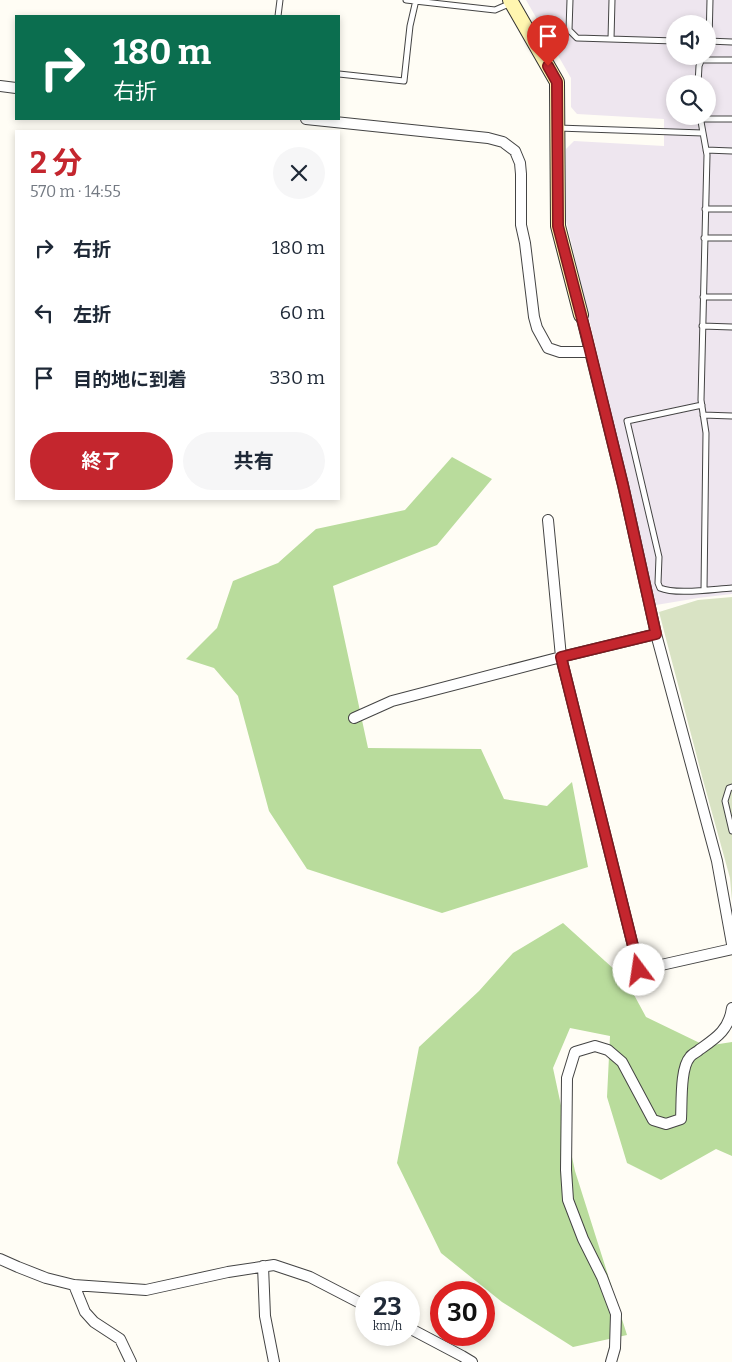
<!DOCTYPE html>
<html lang="ja">
<meta charset="utf-8">
<style>
:root{--surface:#fff;--page:#f6f6f7;--text:#1f2937;--muted:#747a83;--accent:#c4262e}
body{margin:0;font-family:Bitter,"Noto Sans JP",serif;background:var(--page);color:var(--text);height:100vh;display:flex;flex-direction:column;font-size:19px;white-space:nowrap}
*{box-sizing:border-box;margin:0}
p{font-size:16px;color:var(--muted)}
.icon{flex:none;width:28px;height:28px;fill:none;stroke:currentColor;stroke-width:2;stroke-linecap:round;stroke-linejoin:round}
.map{position:relative;flex:1;overflow:hidden}
.sheet{position:absolute;left:15px;top:130px;width:325px;height:370px;display:flex;flex-direction:column;background:var(--surface);border-radius:0px;box-shadow:0 2px 8px #0003}
.sheet>*{flex:none}
.banner{position:absolute;left:15px;top:15px;width:325px;height:105px;border-radius:0px;box-shadow:0 2px 8px #0003;background:#0b6e4f;color:#fff;overflow:hidden}
.fabs{position:absolute;left:666px;top:15px;display:grid;gap:10px}
.fabs a{display:grid;place-items:center;width:50px;height:50px;border-radius:50%;background:var(--surface);box-shadow:0 2px 8px #0003;font-size:25px}
.speed{position:absolute;left:355px;top:1281px;display:flex;gap:10px;font-size:25px;font-weight:700;text-align:center}
.speed>*{display:grid;place-content:center;width:65px;height:65px;border-radius:50%;background:var(--surface);box-shadow:0 2px 8px #0003;line-height:1}
.speed small{font-size:12px;font-weight:400}
.speed .limit{border:8px solid #d22;background:#fff;color:#111}
.pin{position:absolute;display:grid;place-items:center;width:42px;height:42px;color:#fff;margin:-51px -21px;border-radius:50% 50% 50% 0;rotate:-45deg;box-shadow:0 0 5px #0007}
.pin .icon{rotate:45deg}
.me{position:absolute;width:55px;margin:-28px;rotate:346deg;stroke-linejoin:round;filter:drop-shadow(0 0 4px #0008)}
.turn{display:flex;align-items:center;gap:18px;height:105px;padding:0 15px;font-size:22px}
.turn .icon{width:65px;height:65px;stroke-width:2.5}
.turn b{display:block;font-size:35px;line-height:42px}
.round{display:grid;place-items:center;flex:none;width:52px;height:52px;border-radius:26px;background:var(--page)}
.headline{display:flex;align-items:center;justify-content:space-between;height:85px;padding:0 15px}
h1{font-size:30px;font-weight:700;line-height:38px;color:var(--accent)}
.action{display:flex;gap:10px;margin-top:auto;padding:10px 15px}
.action a{flex:1;height:58px;border-radius:30px;background:var(--accent);color:#fff;font-size:20px;font-weight:700;line-height:58px;text-align:center}
.action a+a{background:var(--page);color:var(--text)}
ul{padding:0;list-style:none}
li{display:flex;align-items:center;gap:15px;height:65px;padding:0 15px}
li div{flex:1}
li b{display:block;font-size:19px}
li em{font-style:normal}
.map>svg:first-child{display:block}
.industrial{fill:#eee6ef;fill-rule:evenodd}
.forest{fill:#b9dc9c}
.cemetery{fill:#d9e3c4}
.lines{fill:none;stroke-linecap:round;stroke-linejoin:round}
.lane-casing{stroke:#444;stroke-width:7}
.street-casing{stroke:#444;stroke-width:12}
.secondary-casing{stroke:#333;stroke-width:16}
.lane{stroke:#fff;stroke-width:5}
.street{stroke:#fff;stroke-width:10}
.secondary{stroke:#fff6b0;stroke-width:14}
.route-casing{stroke:#7f191e;stroke-width:12}
.route{stroke:#c4262e;stroke-width:9}
</style>
<div class="map">
<svg width="732" height="1362" viewBox="0 0 732 1362">
<rect width="100%" height="100%" fill="#fffdf5"/>
<path class="industrial" d="M526,0H732V594L698,598L656,605L566,220V149L574,141L664,146V119L577,114L571,107V78ZM675,24H708V56H675ZM675,84H708V116H675Z"/>
<path class="forest" d="M452,457L492,479L437,545L333,586L368,748L481,749L504,799L547,806L572,782L588,867L442,913L307,869L269,811L238,696L214,668L186,659L217,628L233,581L278,563L316,529L405,510Z
M563,923L626,980L646,1017L706,1046L732,1042V1156L716,1149L661,1180L627,1163L607,1097L610,1036L570,1028L553,1068L575,1171L627,1335L573,1347L502,1302L441,1253L397,1163L419,1047L479,991L513,953Z"/>
<path class="cemetery" d="M732,597V901L730,878L703,780L659,612L698,600Z"/>
<g class="lines">
<defs>
<path id="lane" d="M406,0L495,10L511,3
M570,0L569,30L577,38L675,41
M278,16L280,0
M611,39L612,0
M708,41L732,42
M708,46L709,42L710,0
M702,60H732
M339,74L404,81L410,26L416,0
M698,84L699,66L703,56
M700,116L707,155L701,400L706,433L704,590
M699,119H732
M558,128L703,133
M706,150L732,151
M705,209H732
M704,238H732
M703,297H732
M702,326L732,327
M702,405L627,421L659,557L658,583L660,588C676,595 714,589 732,588
M703,415L732,416
M732,787L729,788L725,801L732,831"/>
<path id="street" d="M0,86L16,88
M306,119L488,138L503,142L515,151L520,163L521,174V225L525,243L534,317L537,328L548,348L560,352H590
M581,315L623,485L656,634L717,861L732,944
M548,520L561,657L639,970L732,949
M354,718L392,701L561,657L656,634
M0,1259L18,1267L46,1278L74,1285L146,1290L228,1272L274,1265L310,1277L366,1306
M263,1266L265,1316L274,1362
M74,1285L85,1312L94,1322L120,1339L131,1362
M409,1328L462,1356L472,1362
M611,1362L615,1348L616,1314L602,1277L583,1239L568,1200L566,1170L567,1078L575,1052L595,1046L608,1050L622,1062L653,1120L666,1124L681,1119C682,1103 680,1068 690,1057C692,1054 697,1052 699,1050C716,1038 729,1030 732,1008"/>
<path id="secondary" d="M510,0L557,82L558,226L581,315"/>
</defs>
<use href="#lane" class="lane-casing"/>
<use href="#street" class="street-casing"/>
<use href="#secondary" class="secondary-casing"/>
<use href="#lane" class="lane"/>
<use href="#street" class="street"/>
<use href="#secondary" class="secondary"/>
</g>
<g class="lines">
<defs>
<path id="route" d="M548,66L557,82L558,226L586,334L623,485L656,634L561,657L639,970"/>
</defs>
<use href="#route" class="route-casing"/>
<use href="#route" class="route"/>
</g>
</svg>
<div class="fabs">
<a><svg class="icon" aria-label="sound" viewBox="0 0 24 24"><path d="M4 9h4l5-4v14l-5-4H4zM17 9q2 3 0 6"/></svg></a>
<a><svg class="icon" aria-label="search" viewBox="0 0 24 24"><circle cx="10" cy="10" r="6"/><path d="M15 15l6 6"/></svg></a>
</div>
<div class="speed"><div>23<small>km/h</small></div><div class="limit">30</div></div>
<div class="pin" style="left:548px;top:66px;background:#d93025"><svg class="icon" aria-label="arrive" viewBox="0 0 24 24"><path d="M6 21V4h12l-3 4 3 4H6"/></svg></div>
<svg class="me" style="left:639px;top:970px" viewBox="-20 -20 40 40"><circle r="19" fill="#fff"/><path d="M0-13L10 11 0 6-10 11z" fill="#c4262e"/></svg>
<div class="banner">
<div class="turn"><svg class="icon" aria-label="right" viewBox="0 0 24 24"><path d="M7 20v-9h11M14 6l5 5-5 5"/></svg><div><b>180 m</b>右折</div></div>
</div>
<section class="sheet">
<div class="headline"><div><h1>2 分</h1><p>570 m · 14:55</p></div><a class="round"><svg class="icon" aria-label="close" viewBox="0 0 24 24"><path d="M6 6l12 12M18 6L6 18"/></svg></a></div>
<ul>
<li><svg class="icon" aria-label="right" viewBox="0 0 24 24"><path d="M7 20v-9h11M14 6l5 5-5 5"/></svg><div><b>右折</b></div><em>180 m</em></li>
<li><svg class="icon" aria-label="left" viewBox="0 0 24 24"><path d="M17 20v-9H6M10 6l-5 5 5 5"/></svg><div><b>左折</b></div><em>60 m</em></li>
<li><svg class="icon" aria-label="arrive" viewBox="0 0 24 24"><path d="M6 21V4h12l-3 4 3 4H6"/></svg><div><b>目的地に到着</b></div><em>330 m</em></li>
</ul>
<div class="action"><a>終了</a><a>共有</a></div>
</section>
</div>
